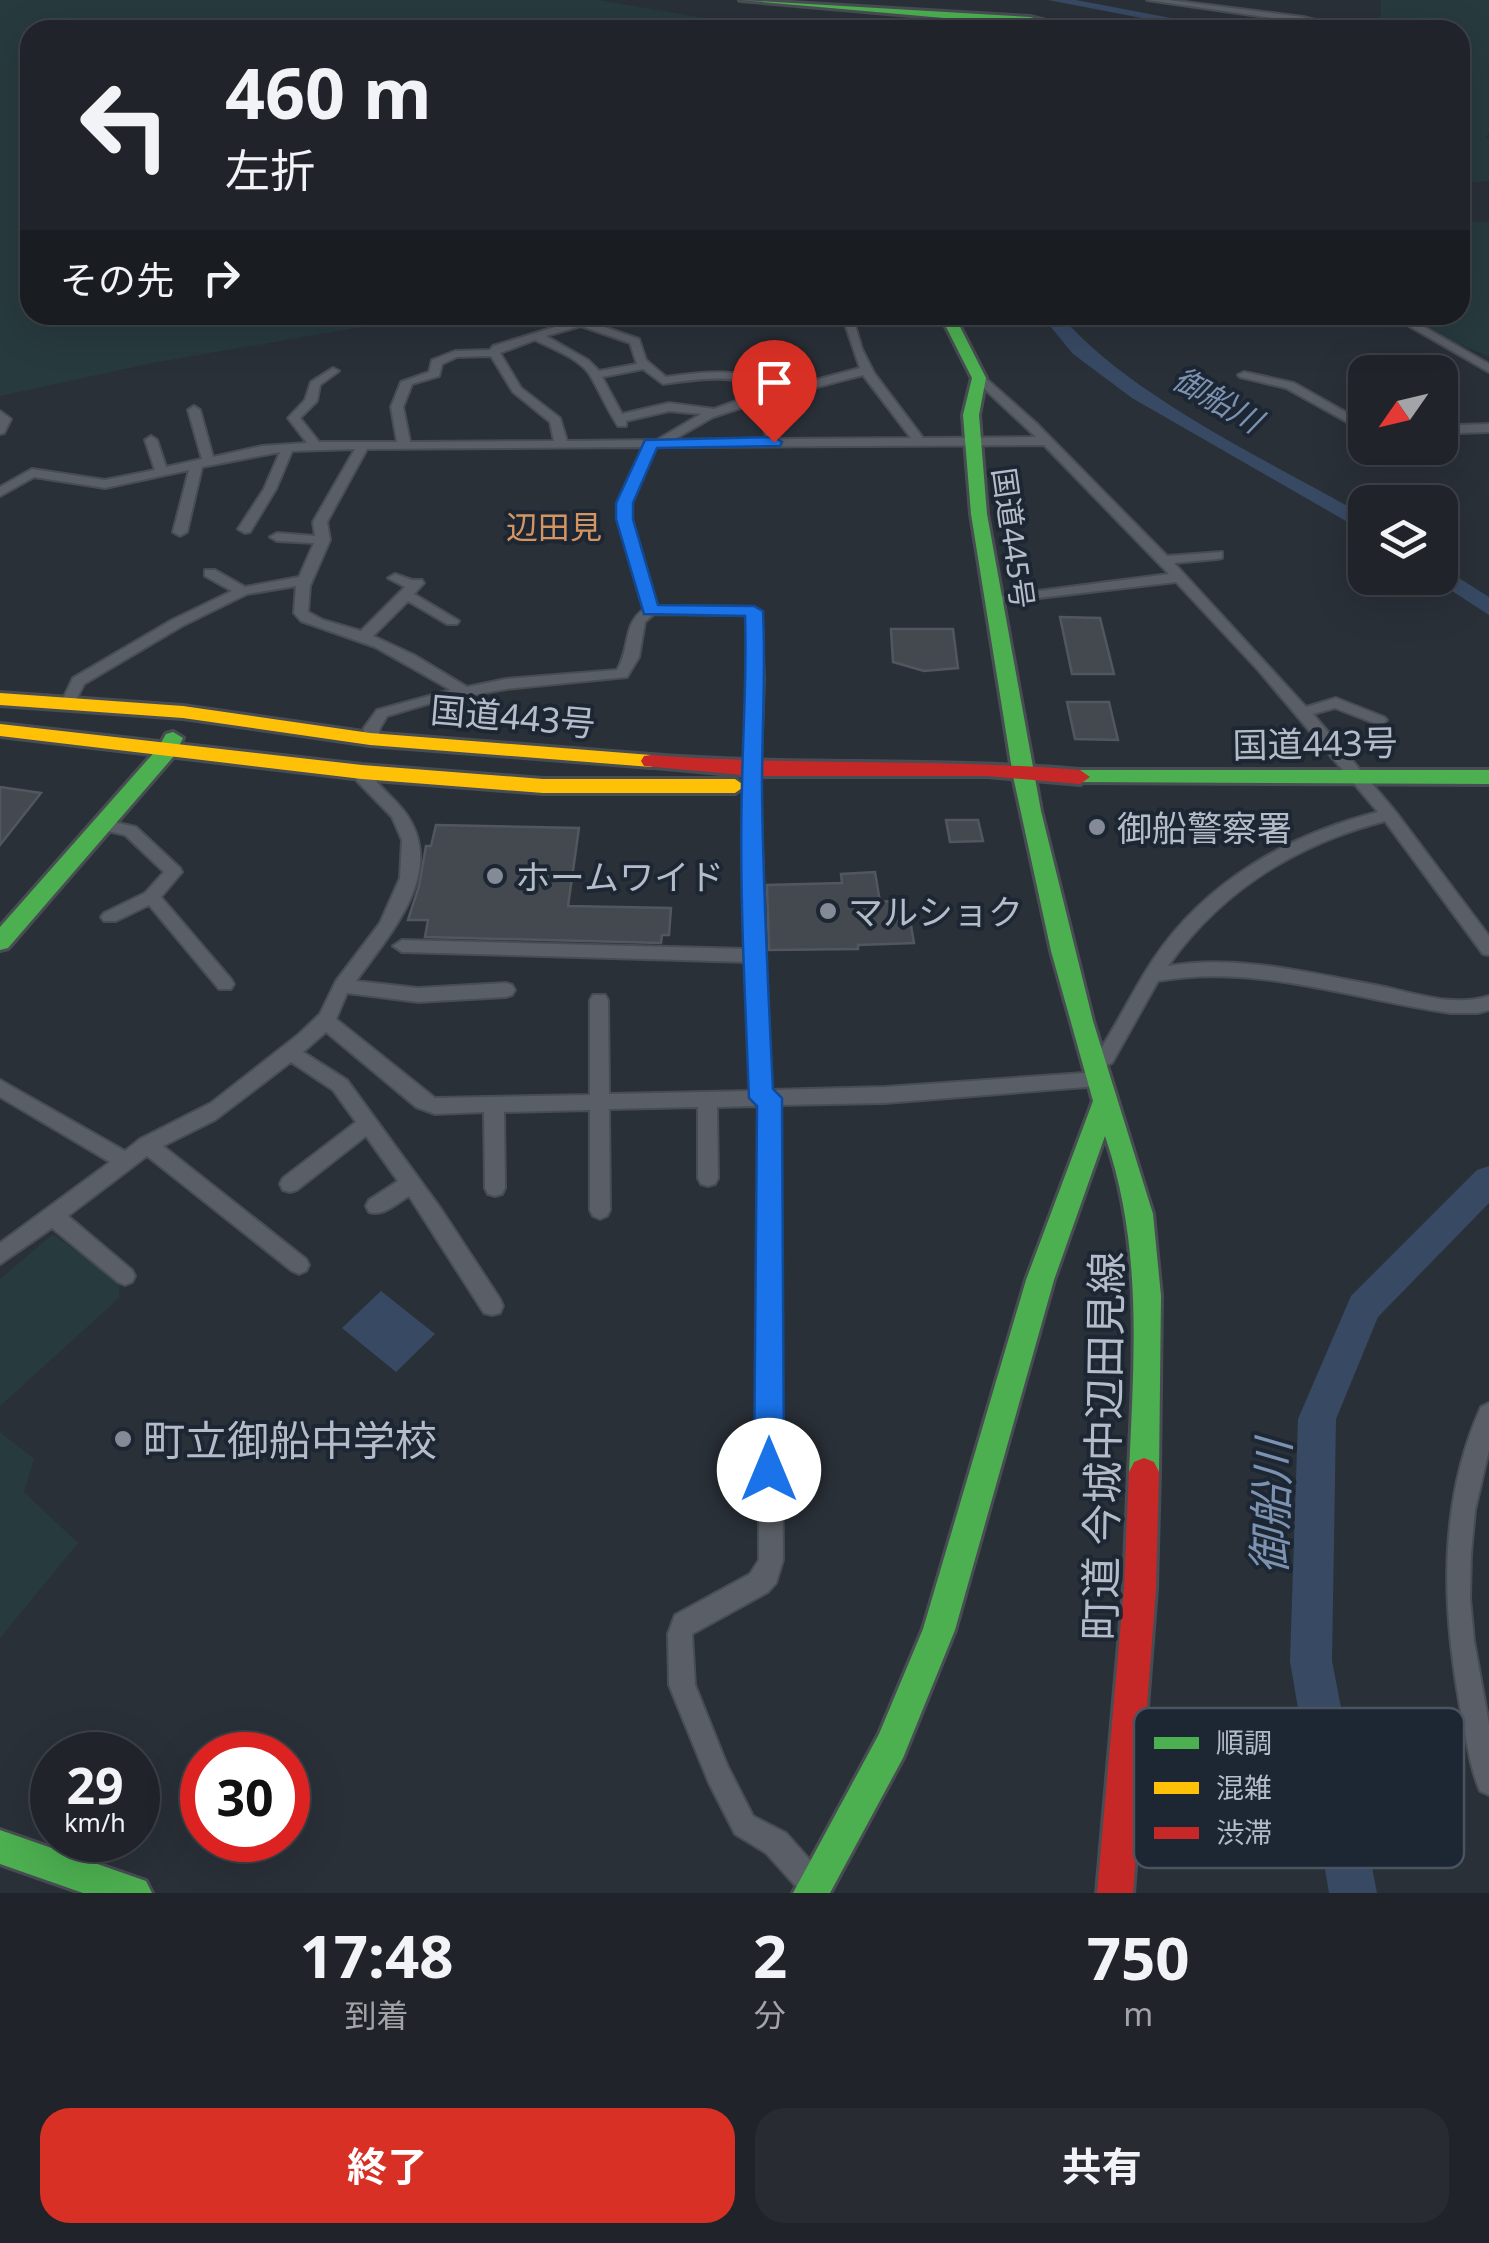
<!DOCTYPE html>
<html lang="ja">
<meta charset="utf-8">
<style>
:root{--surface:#20242a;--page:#282c32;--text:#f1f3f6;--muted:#a2a4a8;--line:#3d4147;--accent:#d93025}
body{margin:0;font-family:"Noto Sans","Noto Sans JP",sans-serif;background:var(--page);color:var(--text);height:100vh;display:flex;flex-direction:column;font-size:38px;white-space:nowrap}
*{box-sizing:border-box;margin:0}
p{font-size:32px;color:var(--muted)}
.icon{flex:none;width:55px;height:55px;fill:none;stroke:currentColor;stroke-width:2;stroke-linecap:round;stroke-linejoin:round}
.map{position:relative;height:1893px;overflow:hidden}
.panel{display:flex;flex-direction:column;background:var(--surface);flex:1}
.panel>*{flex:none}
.guide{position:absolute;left:20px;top:20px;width:1450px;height:305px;border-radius:30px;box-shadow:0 10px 40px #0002,0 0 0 2px var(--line);background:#20242a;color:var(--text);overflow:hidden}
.needle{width:65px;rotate:236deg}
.buttons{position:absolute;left:1348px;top:355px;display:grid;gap:20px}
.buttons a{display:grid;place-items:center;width:110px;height:110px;border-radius:20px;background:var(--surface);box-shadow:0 10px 40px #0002,0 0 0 2px var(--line);font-size:50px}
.speed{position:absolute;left:30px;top:1732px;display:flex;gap:20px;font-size:50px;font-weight:700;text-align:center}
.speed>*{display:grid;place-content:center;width:130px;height:130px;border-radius:50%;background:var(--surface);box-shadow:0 10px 40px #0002,0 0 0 2px var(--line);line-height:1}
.speed small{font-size:25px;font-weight:400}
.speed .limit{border:15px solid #d22;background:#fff;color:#111}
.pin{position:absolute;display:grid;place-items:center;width:85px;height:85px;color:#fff;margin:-102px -42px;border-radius:50% 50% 50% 0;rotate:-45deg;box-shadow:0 0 10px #0007}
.pin .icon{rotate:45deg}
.me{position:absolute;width:110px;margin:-55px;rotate:0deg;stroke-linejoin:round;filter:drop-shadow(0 0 8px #0008)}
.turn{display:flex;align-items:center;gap:35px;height:210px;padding:0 40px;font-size:45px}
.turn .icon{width:130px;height:130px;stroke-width:2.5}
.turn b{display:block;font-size:70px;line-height:85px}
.then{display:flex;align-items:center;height:95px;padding:0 40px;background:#0003;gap:20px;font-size:38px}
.eta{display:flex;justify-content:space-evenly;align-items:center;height:170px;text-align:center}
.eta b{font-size:60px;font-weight:700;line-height:70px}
.primary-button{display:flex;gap:20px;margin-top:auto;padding:20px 40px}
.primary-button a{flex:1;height:115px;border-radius:30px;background:var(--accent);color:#fff;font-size:40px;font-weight:700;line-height:115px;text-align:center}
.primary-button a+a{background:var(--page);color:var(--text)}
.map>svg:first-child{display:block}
.green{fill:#273a3e}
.water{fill:#384963}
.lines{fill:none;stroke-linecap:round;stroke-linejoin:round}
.river{fill:#384963;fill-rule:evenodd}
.building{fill:#444950;stroke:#52575f;stroke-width:2.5}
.street-casing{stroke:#484c53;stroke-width:4}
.fast-casing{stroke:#484c53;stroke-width:6}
.slow-casing{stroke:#484c53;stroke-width:6}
.jam-casing{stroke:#484c53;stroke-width:6}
.street{fill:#5a5e66;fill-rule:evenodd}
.fast{fill:#4caf50;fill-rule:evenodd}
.slow{fill:#ffc107;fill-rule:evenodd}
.jam{fill:#c62828;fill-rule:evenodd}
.route{fill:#1a73e8;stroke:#114b97;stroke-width:2.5}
.poi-dot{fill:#848b96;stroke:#1d2633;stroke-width:4}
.labels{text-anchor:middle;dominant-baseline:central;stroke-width:8;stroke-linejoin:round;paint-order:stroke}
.far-street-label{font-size:30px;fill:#b4bcc9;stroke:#1d2633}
.far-water-label{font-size:32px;font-style:italic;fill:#7c92b1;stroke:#1d2633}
.far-quarter-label{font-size:32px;fill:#d59563;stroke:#1d2633}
.street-label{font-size:35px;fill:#b4bcc9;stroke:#1d2633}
.poi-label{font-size:35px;fill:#b4bcc9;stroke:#1d2633;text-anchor:start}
.near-poi-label{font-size:42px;fill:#b4bcc9;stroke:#1d2633;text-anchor:start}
.near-street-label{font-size:42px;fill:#b4bcc9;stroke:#1d2633}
.near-water-label{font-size:45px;font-style:italic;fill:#7c92b1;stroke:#1d2633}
.key{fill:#1d2633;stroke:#4a5360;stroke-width:2.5}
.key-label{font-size:28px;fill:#b4bcc9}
</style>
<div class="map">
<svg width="1489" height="1893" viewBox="0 0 1489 1893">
<rect width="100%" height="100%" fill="#2a3038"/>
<path class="green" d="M0,0H599L732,23L813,30H30V315H431L152,363L0,396Z
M1381,0H1489V133L1486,137L1489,138V181L1460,183V30H1374L1381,15Z
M1460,222H1489V356L1383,315H1460Z
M53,1234L120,1282L119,1298L0,1406V1279Z
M0,1432L34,1459L24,1492L78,1543L0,1638Z"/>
<path class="water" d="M381,1291L435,1334L396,1372L342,1328Z"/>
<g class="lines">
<path class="river" d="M1048,0H1076L1234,30H1204Z
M1041,315H1060C1133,399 1268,460 1365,516V532L1132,398L1073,354Z
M1440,566L1489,597V615L1432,578H1440Z
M1489,1166V1203L1378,1317L1336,1419L1332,1661L1377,1893H1329L1290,1661L1298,1419L1351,1296L1477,1170Z"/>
</g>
<path class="building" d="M1060,617L1100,618L1114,674H1072Z
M891,629H953L958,668L924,671L893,662Z
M1067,702H1109L1118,740L1075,739Z
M0,787L41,793L0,845Z
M946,820H978L983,841L950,842Z
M436,825L579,828L568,906L671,908L669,935H662L661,943L425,937L428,920H408L419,886L426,846H431Z
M875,872L880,902L891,901L894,920H910L914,943L858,945V949L769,950L767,885L842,883L841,874Z"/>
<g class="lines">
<defs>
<path id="street" d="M1147,0H1169L1303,17L1355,30Z
M1063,24L1104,28L1108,30L1060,28Z
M842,315H852L862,349L874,373L923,438L1036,437L973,378L983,376L1036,423L1167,556L1222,552V558L1217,559L1174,563L1306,707L1336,698L1384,717L1387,720L1384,723L1379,725L1335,708L1313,714L1395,811L1489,936V955L1483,954L1385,821C1297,844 1221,891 1168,966C1235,954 1310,973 1375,985C1412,992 1452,1008 1489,996V1010L1478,1013H1450C1355,1000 1256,963 1158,981L1112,1063L1093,1071L1086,1069L1084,1064L1086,1059L1098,1053C1118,1023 1133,990 1153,960C1205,882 1287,835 1378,812L1259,671L1176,582L987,604V598L992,597L1169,574L1044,445L656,447L631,503V519L657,606L754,607L761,611L764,679L760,786L770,1090L885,1087L1098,1072L1105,1074L1107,1079L1105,1084L1098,1086L885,1103L779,1105L783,1560L776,1583L768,1592L692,1634L695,1685L727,1765L753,1816L786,1833L825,1877L829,1887L826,1893H802L766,1853L735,1834L709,1783L669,1685L668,1634L675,1615L750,1574L759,1560V1106L717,1107L718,1178L715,1184L708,1186L701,1184L698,1178V1107L609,1109L610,1210L607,1216L600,1219L593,1216L590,1210V1110L504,1112L505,1188L502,1194L495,1196L488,1194L485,1188L484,1112L435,1114L416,1107L326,1032L303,1052L347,1080L441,1209L500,1299L503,1306L500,1313L492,1315L484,1313L409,1196C397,1203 383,1217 369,1212L366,1206L369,1200L398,1181L366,1136L297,1190L290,1192L283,1190L280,1184L283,1178L356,1122L333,1090L291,1062L215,1120L163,1146L306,1259L309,1265L306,1271L299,1274L292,1271L147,1156L68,1216L132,1270L135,1276L132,1282L125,1285L118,1282L52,1228L0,1264V1243L110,1162L0,1097V1080L125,1151L140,1139L211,1103L299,1034L320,1014L336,981L380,923L400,878L402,840L392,817L357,781L354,772L362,767L368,768C378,790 400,800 411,822C442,878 387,938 356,981L418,988L506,983L512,985L515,990L512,995L506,997L418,1002L347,993L336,1019L435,1098L590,1095V1000L593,995H605L608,1000L609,1094L751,1091L748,962L402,952L393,946L402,940L748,949L744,786L750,679L747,615L654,614L645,622L639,657L627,677L506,689L431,703L387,716L380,728L378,739L370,744L362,739L364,728L377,710L451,690L375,647L301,621L294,613L296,586L247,594L182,626L84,684L74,704L69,706L62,701L73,678L172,620L232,591L205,576V570H215L245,587L299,577L314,543L277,541L270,537L277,533L315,536L313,522L355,449L292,451L276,489L250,532L245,533L238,529L264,489L280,452L202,467L187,532L180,536L173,532L189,470L105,488L34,477L0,496V487L32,469L105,480L155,470L145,440L151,436L157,440L166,467L202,459L188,410L194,406L200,410L213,457L262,446L307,443L288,418L305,400L311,382L333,368L339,371L320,385L317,401L300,418L319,442H397L391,407L401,382L429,372L432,360L455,351L490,350L493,346L581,319L639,339L646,360L666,377C707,371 745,367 782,389L860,368ZM581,326L630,343L637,364L599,371L588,360L546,336ZM535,340C553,349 579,358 590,375C600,392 607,409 618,426H626V421L669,411L701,414L657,440L567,441L560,418L521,388L500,353ZM491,356L513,392L550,422L554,441L410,442L403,407L412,384L439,376L442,364L457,357ZM643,369L663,384C699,379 737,372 770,392L756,394L714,409L669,403L622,414L602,377ZM863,375L911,438L779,439L767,400ZM756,403L767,439L673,440L713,417ZM643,447L619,503V519L644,609C622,625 631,647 617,670L506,679L467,687L414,655L373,636L408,601L447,624H457L459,621L414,594L424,583L422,580H412L395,574L388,578L405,587L361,631L323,620L308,612L310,586L330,540L327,522L367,449Z
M1390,315H1403L1489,364V372Z
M1244,372L1294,383L1365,423V432L1286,388L1240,377L1238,375Z
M0,411L11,419L4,433L0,434Z
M1489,424V432L1460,433L1440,441V433L1458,425Z
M105,820L136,827L180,868L182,872L161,897L231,979L234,984L231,989H219L149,905L116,921H104L101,917L104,913L145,893L164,872L125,835L99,829L97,825Z
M1489,1403V1450L1475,1510L1471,1554L1470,1598L1474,1641L1489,1724V1795L1480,1791C1470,1768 1467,1741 1462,1717C1442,1613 1437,1505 1481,1407Z"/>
<path id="fast" d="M740,0L1030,17L1081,30Z
M940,315H954L986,378L979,415L987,514L1041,811L1093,1021L1153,1214L1161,1296L1159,1472L1154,1482L1144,1486L1134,1482L1129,1472C1134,1358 1143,1246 1105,1136L1054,1280L955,1630L903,1758L830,1893H793L879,1734L923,1629L1026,1280L1093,1101L1051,951L1013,776L971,514L963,415L972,378Z
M173,732L183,738L174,756L8,948L0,950V927L158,748L166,734Z
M1080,770H1489V784L1073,782L1070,777Z
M0,1830L146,1881L152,1893H83L0,1864Z"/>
<path id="slow" d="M0,693L183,706L370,733L651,755L661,761L651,767L370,745L183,718L0,705Z
M0,724L362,765L543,779H735L745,786L735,793H543L362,779L0,736Z"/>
<path id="jam" d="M651,755C794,766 937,758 1080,770L1090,777L1080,784L987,776H754L644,766L641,761L644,756Z
M1144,1458L1154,1462L1159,1472L1156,1588L1133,1893H1097L1124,1588L1129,1472L1134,1462Z"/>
</defs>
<use href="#street" class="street-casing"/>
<use href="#fast" class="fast-casing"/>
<use href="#slow" class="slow-casing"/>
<use href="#jam" class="jam-casing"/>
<use href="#street" class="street"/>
<use href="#fast" class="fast"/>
<use href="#slow" class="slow"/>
<use href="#jam" class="jam"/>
</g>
<path class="route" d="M774,437L782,442L780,446L657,448L633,503V519L658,605L754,606L763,611C766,671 762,729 762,788C763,889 768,989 773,1089L782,1098L784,1470L780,1481L769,1485L759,1481L754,1470L757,1106L749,1098C745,994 739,889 742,784C743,728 747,673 745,616L644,614L616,519V503L645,440Z"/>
<g class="poi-dot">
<circle cx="1097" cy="827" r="10"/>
<circle cx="495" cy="876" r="10"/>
<circle cx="828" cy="911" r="10"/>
<circle cx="123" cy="1439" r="10"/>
</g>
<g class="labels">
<g class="far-street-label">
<text transform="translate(1014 538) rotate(82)">国道445号</text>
</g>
<g class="far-water-label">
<text transform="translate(1218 399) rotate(30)">御船川</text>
</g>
<g class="far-quarter-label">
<text x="554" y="526">辺田見</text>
</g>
<g class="street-label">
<text transform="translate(513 716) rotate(5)">国道443号</text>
<text transform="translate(1315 743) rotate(-1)">国道443号</text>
</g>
<g class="poi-label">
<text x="1117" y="827">御船警察署</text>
<text x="515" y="876">ホームワイド</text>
<text x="848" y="911">マルショク</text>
</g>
<g class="near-poi-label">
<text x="143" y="1439">町立御船中学校</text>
</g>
<g class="near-street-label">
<text transform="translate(1102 1446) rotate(-89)">町道 今城中辺田見線</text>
</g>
<g class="near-water-label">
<text transform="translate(1270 1507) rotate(-88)">御船川</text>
</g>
</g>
<rect x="1134" y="1708" width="330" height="160" rx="15" class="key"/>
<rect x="1154" y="1737" width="45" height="12" fill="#4caf50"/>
<rect x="1154" y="1782" width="45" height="12" fill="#ffc107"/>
<rect x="1154" y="1827" width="45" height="12" fill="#c62828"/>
<g class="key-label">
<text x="1216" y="1753">順調</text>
<text x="1216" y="1798">混雑</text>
<text x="1216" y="1843">渋滞</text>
</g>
</svg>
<div class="buttons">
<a><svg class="needle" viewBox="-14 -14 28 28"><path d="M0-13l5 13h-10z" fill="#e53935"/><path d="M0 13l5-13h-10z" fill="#a2a4a8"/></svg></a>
<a><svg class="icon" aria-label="layers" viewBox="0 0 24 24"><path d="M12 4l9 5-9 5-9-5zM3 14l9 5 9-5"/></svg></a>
</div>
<div class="speed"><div>29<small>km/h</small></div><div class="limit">30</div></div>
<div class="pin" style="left:774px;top:442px;background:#d93025"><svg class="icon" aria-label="arrive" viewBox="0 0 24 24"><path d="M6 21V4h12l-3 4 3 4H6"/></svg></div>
<svg class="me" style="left:769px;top:1470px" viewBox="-20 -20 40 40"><circle r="19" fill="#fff"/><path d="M0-13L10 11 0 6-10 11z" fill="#1a73e8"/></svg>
<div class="guide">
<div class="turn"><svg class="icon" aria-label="left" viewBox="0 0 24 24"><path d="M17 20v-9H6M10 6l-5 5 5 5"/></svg><div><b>460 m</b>左折</div></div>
<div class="then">その先<svg class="icon" aria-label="right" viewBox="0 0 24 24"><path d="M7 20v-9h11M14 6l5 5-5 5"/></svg></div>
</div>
</div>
<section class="panel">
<div class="eta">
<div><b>17:48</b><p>到着</p></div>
<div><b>2</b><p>分</p></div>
<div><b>750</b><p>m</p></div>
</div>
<div class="primary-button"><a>終了</a><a>共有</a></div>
</section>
